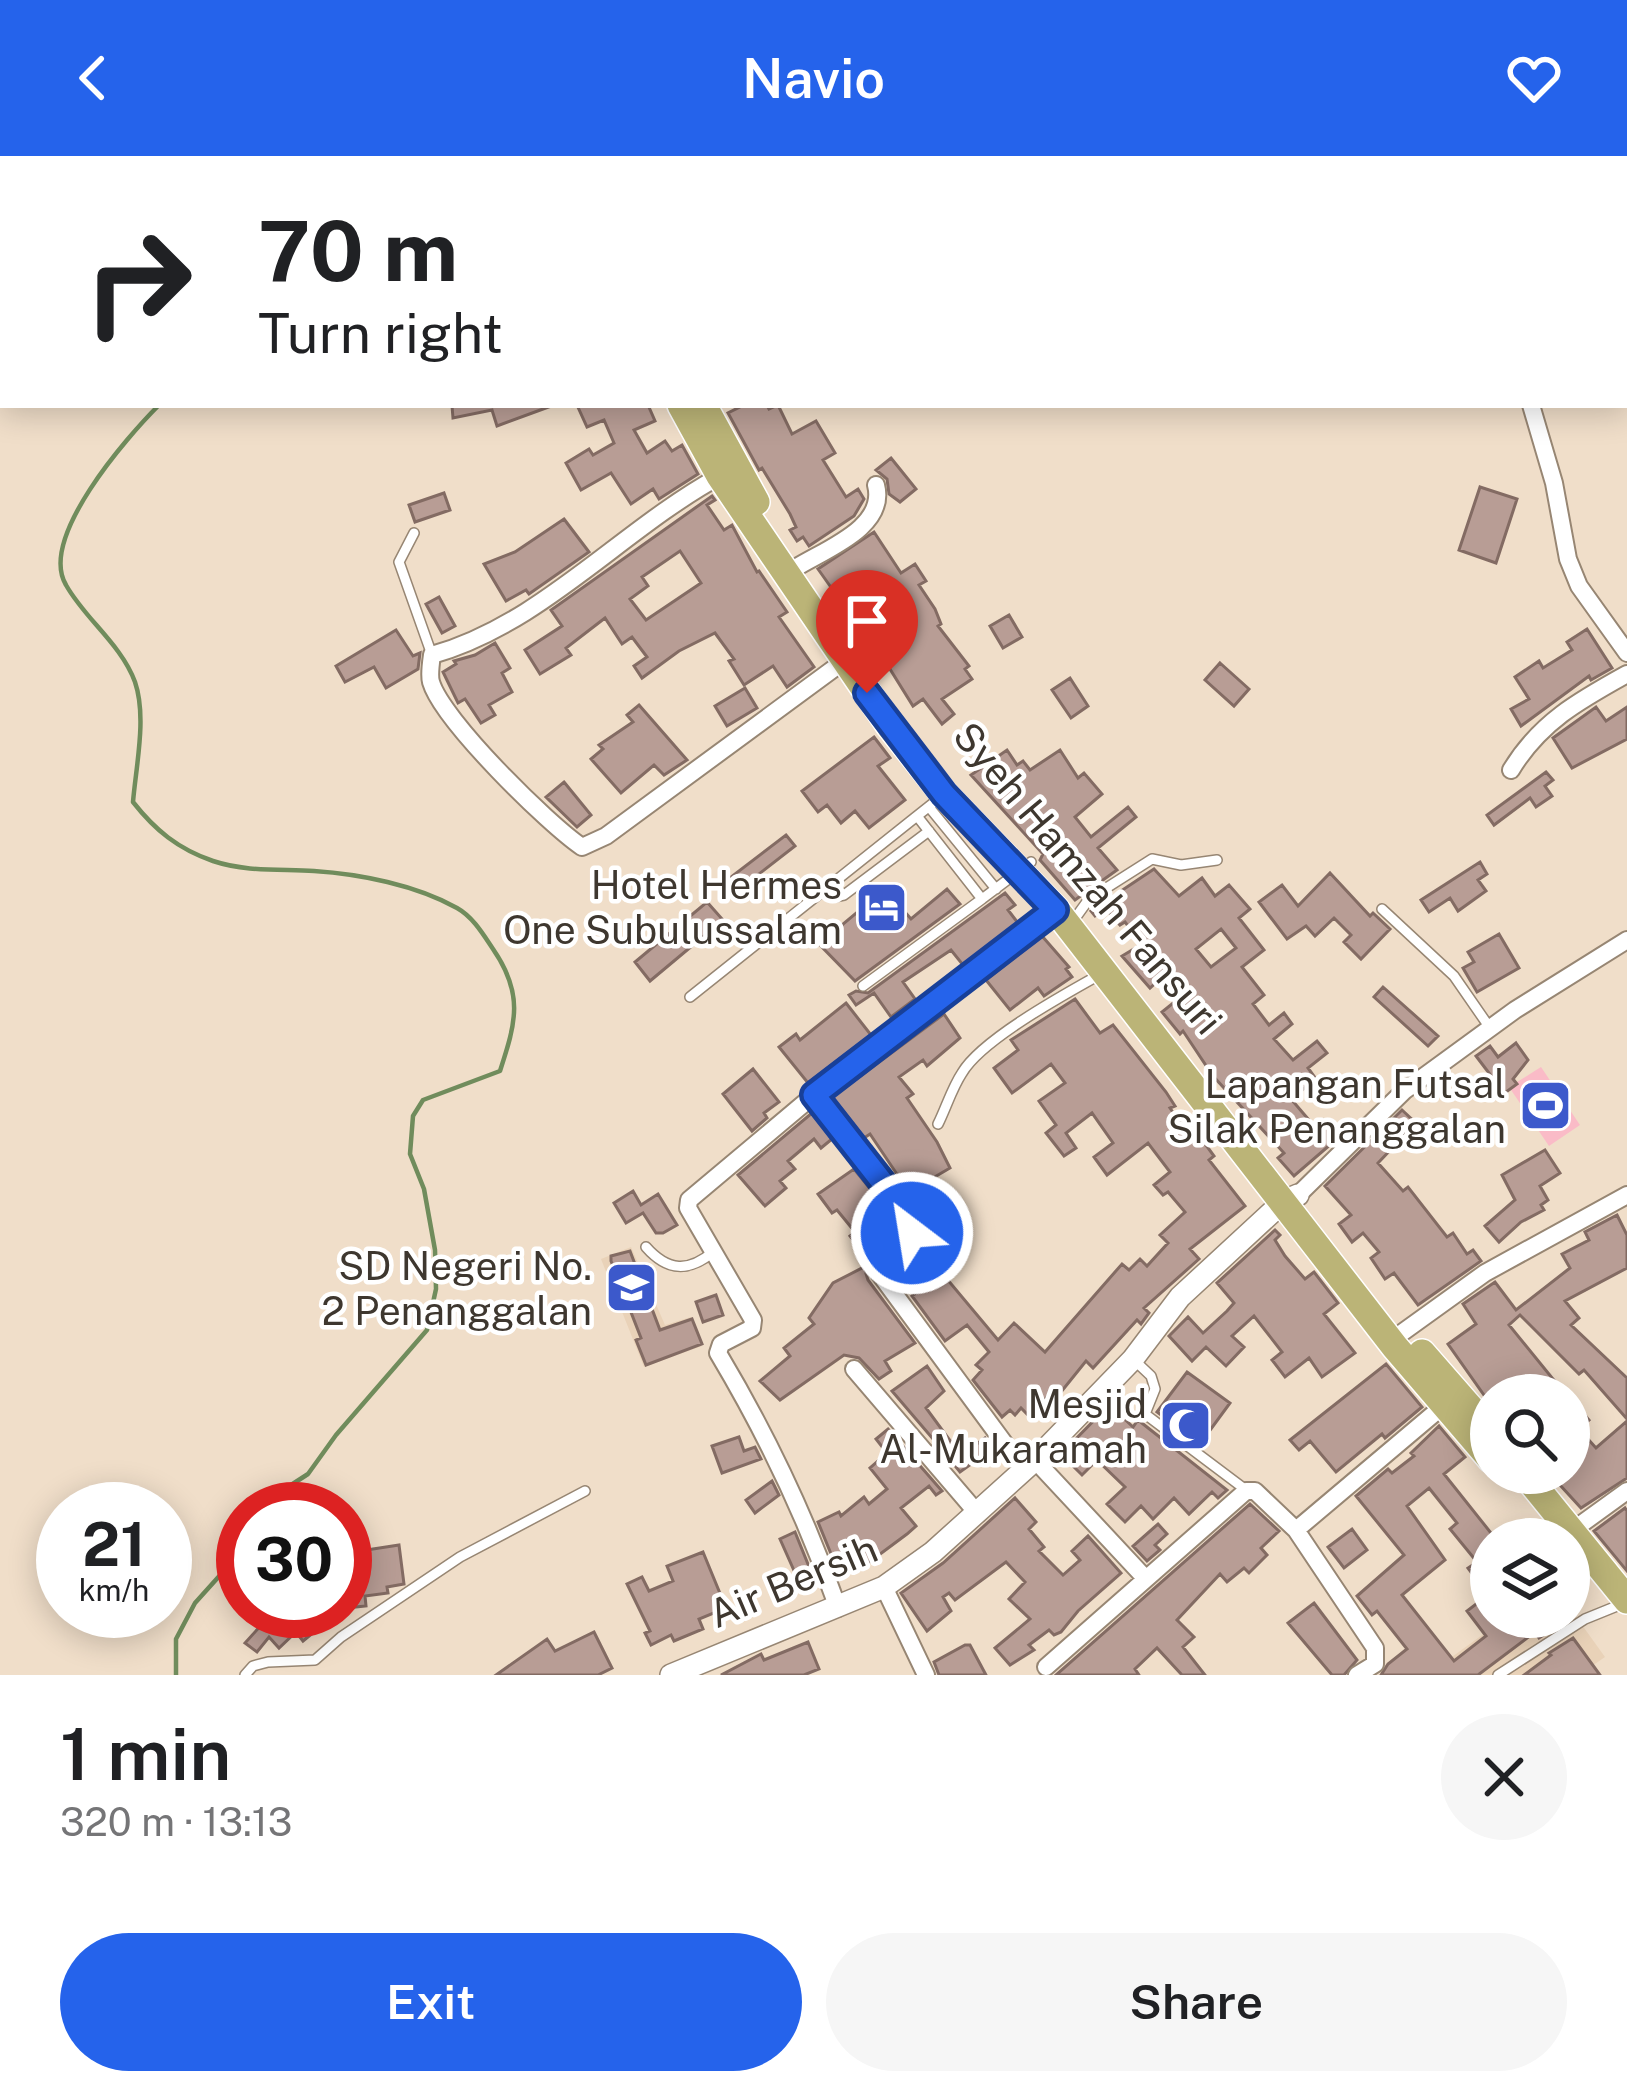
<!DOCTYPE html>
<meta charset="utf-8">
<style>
:root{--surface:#fff;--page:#f6f6f6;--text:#202124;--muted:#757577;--accent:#2563eb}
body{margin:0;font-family:"Public Sans",sans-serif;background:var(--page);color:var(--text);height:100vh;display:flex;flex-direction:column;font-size:45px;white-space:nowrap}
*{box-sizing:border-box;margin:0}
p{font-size:39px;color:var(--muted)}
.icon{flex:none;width:66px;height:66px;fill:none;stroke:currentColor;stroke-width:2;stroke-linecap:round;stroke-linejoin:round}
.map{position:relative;height:1519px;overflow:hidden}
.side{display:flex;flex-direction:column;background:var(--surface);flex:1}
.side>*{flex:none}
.banner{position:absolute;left:0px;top:0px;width:1629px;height:252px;box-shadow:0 6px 30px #0003;background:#fff;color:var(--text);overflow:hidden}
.tools{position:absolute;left:1470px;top:1218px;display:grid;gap:24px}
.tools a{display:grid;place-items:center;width:120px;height:120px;border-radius:50%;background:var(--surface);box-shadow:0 6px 30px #0003;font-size:60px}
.speed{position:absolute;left:36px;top:1326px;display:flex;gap:24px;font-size:60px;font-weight:700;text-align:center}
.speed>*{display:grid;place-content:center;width:156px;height:156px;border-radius:50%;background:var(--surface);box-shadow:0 6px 30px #0003;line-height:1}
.speed small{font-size:30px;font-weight:400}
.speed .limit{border:18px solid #d22;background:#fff;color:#111}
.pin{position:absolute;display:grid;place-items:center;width:102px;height:102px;color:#fff;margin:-123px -51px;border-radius:50% 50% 50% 0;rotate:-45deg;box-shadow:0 0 12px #0007}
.pin .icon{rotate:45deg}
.me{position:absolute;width:132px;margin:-66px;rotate:329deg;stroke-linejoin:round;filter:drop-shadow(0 0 9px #0008)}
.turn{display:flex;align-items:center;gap:42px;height:252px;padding:0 60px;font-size:54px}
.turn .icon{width:156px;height:156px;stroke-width:2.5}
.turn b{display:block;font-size:84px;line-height:102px}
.round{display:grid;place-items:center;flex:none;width:126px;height:126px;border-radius:63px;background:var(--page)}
.summary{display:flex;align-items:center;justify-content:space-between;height:204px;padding:0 60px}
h1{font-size:72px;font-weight:600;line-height:90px}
.primary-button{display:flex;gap:24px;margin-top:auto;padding:24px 60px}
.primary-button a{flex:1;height:138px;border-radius:72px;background:var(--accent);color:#fff;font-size:48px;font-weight:600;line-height:138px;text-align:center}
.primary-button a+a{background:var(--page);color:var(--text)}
header{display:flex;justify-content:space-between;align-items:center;height:156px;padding:0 60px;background:var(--accent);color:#fff;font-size:54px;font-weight:600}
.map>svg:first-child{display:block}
.built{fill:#e9d2b8}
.green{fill:#fabbc7}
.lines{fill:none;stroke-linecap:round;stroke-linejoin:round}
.stream{stroke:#708c5c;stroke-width:4.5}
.building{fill:#b89d95;stroke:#836b63;stroke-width:3;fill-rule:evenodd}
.service-casing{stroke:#978673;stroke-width:12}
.minor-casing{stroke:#978673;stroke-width:20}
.tertiary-casing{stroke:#978673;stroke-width:24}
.trunk-casing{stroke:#fff;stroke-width:30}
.service{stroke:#fff;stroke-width:9}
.minor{stroke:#fff;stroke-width:16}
.tertiary{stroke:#fff;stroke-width:21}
.trunk{stroke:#bbb477;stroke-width:27}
.route-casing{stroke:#184099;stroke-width:30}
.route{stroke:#2563eb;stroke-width:21}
.labels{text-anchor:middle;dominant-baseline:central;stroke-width:9;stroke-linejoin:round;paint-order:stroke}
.street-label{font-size:39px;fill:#3e372f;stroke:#fff}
.poi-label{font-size:39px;fill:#3e372f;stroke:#fff;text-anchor:end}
</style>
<header><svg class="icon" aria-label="back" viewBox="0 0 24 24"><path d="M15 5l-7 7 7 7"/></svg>Navio<svg class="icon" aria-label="heart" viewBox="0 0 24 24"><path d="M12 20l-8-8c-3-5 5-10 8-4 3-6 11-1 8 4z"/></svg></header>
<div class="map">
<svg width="1627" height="1519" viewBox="0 0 1627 1519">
<rect width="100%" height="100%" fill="#f0dec9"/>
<path class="built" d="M631,1091L665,1169L691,1161L702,1190L644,1211L601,1103Z
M1569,1451L1605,1501L1579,1519H1427L1507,1461H1569Z"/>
<path class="green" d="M1541,911L1580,969L1549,990L1509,931Z"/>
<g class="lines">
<path class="stream" d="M155,0L158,3
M159,249C127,281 38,382 66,429C85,463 121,488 135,526C147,561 136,610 133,646C155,674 178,693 213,705C246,716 280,713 314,715C360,718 416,729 457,752C473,761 483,778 493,793C524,838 516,866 500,915L423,944L413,960L410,998L424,1033L435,1094L436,1133L427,1174L336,1279L308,1318L254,1353
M176,1519V1483L195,1447L222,1417L243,1370"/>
</g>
<path class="building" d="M554,249L497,270L492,254L453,262L452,250Z
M577,249H648L655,265L634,274L647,297L665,285L672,295L682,289L698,318L659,343L653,333L631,348L611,317L581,334L566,307L589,293L593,299L614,287L604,264L587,271Z
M744,249H767L769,253L778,249L792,278L816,265L835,297L823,304L846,341L858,333L864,343L854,360L809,390L803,381L797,385L790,374L796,371L790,358L762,312L759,314L728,257Z
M891,302L916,333L900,346L889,338L887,323L876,314Z
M1480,331L1517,343L1496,407L1459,394Z
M444,337L450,354L415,366L409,349Z
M712,340L715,344L707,349L724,374L732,369L757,416L759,415L787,456L779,461L814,511L787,531L773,510L744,529L729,505L734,503L715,477L679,495L642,522L634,510L647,501L632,481L622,488L605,462L566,492L571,499L540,518L525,494L562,470L551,454ZM680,395L701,427L646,464L630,443L648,430L642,421Z
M564,363L589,396L529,438L526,434L506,445L484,408L515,396Z
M874,376L901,417L915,408L926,425L919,429L935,453L941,468L938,470L969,510L965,513L972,523L942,543L954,558L942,568L923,543L913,550L885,505L890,501L886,491L861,455L852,461L818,413Z
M439,441L455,470L442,477L426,448Z
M1009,459L1022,481L1003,492L990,470Z
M1587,473L1612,512L1591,524L1589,520L1521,570L1511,553L1529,543L1515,521L1539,505L1543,512L1572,494L1567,486Z
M396,474L413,500L420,497L418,513L386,532L374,511L345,526L336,510Z
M495,487L510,512L502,517L512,536L489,549L495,559L481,567L465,543L458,547L443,516L456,508L454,505L475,499Z
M1220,507L1249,533L1234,550L1205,524Z
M1070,522L1088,550L1071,562L1052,534Z
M745,532L757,552L727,570L715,550Z
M639,549L687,604L664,619L654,609L621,637L591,603L603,593L599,589L633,566L627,559Z
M1596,551L1606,565L1627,551V583L1572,612L1553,582Z
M874,581L890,602L878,610L905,644L869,672L855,655L841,667L827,649L818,656L802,635Z
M1007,594L1017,609L1023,605L1030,614L1060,594L1078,622L1084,617L1102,638L1075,661L1091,681L1128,651L1136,661L1098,692L1117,714L1075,744L1040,704L1043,698L971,619Z
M1546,616L1553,624L1545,630L1552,640L1536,651L1530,642L1494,669L1487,659Z
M564,626L591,659L577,671L546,641Z
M786,679L795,690L727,743L718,731Z
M1480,706L1487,718L1478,724L1486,735L1458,755L1450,742L1429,756L1421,744Z
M1154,713L1179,740L1202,722L1215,740L1229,729L1250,753L1239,762L1264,794L1242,811L1264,839L1253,848L1269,869L1284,857L1292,868L1274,883L1293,904L1317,885L1327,897L1308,912L1316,923L1291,943L1315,971L1323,964L1338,982L1294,1020L1278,1002L1284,997L1213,920L1183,875L1180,878L1162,856L1177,844L1160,823L1150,832L1122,800L1142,788L1125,766L1120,769L1105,752L1095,760L1091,755ZM1221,773L1236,792L1211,811L1196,793Z
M1330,717L1370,760L1373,757L1390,773L1361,803L1344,786L1351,779L1334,762L1315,780L1306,770L1287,783L1259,746L1282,729L1298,750Z
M885,733L911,763L947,733L960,748L855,825L819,788Z
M1005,737L1015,749L1008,754L1018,767L963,809L951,794L903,826L915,843L891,861L874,837L856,849L849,839L856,835L868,837Z
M707,746L723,764L650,825L635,806Z
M1499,778L1519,812L1477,836L1463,812L1474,806L1468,796Z
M1042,780L1069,811L1066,813L1072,821L1044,840L1038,832L1010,854L986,824Z
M1383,831L1438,880L1428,890L1374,841Z
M1075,843L1100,877L1113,869L1166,936L1175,950L1170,952L1188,978L1195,974L1214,1000L1209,1004L1245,1050L1190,1093L1199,1103L1144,1152L1149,1157L1141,1168L1137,1164L1093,1212L1086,1205L1057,1241L1052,1236L1029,1260L1021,1252L1015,1259L1010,1254L1002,1261L973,1224L982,1214L976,1209L989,1196L967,1169L945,1185L912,1140L942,1117L998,1184L1014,1167L1045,1196L1122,1108L1129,1114L1140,1103L1147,1110L1168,1087L1160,1079L1185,1056L1168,1036L1163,1039L1154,1029L1170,1016L1148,987L1107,1019L1094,1001L1113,987L1092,957L1066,977L1076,992L1064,1000L1046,977L1056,969L1039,945L1065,927L1051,908L1012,937L994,912L1018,894L1011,884Z
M846,847L871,879L808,927L779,891L796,878L800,884Z
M944,858L960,882L927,910L923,904L899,921L913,938L907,942L937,986L950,1012L909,1036L870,978L864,982L832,941Z
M1516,887L1528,904L1513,923L1517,928L1498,942L1485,926L1492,921L1476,900L1490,890L1498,901Z
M753,913L779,946L764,957L767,962L752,975L723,938Z
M1402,954L1416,967L1378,1007L1403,1035L1408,1031L1447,1081L1453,1077L1467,1098L1473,1094L1481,1105L1418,1149L1394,1117L1385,1123L1371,1102L1379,1096L1363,1077L1352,1086L1339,1068L1351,1059L1325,1030Z
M812,957L832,983L821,992L814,983L788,1005L795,1013L780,1025L786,1032L765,1050L738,1019Z
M1545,994L1560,1017L1540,1030L1548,1044L1541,1049L1544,1054L1521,1066L1499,1086L1485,1070L1515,1044L1502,1019Z
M854,1013L899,1068L882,1087L877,1080L860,1093L850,1080L855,1076L837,1054L832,1057L818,1038Z
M633,1035L641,1049L658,1038L677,1069L663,1077H656L643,1057L626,1067L614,1047Z
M1617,1059L1627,1079V1112L1565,1145L1579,1162L1571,1169L1627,1222V1263L1584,1214L1579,1218L1520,1159L1509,1169L1566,1239H1491V1249L1448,1188L1476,1168L1463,1148L1495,1126L1516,1154L1570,1112L1562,1098L1589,1084L1585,1076Z
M1275,1074L1280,1079L1275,1084L1285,1100L1305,1123L1314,1116L1338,1147L1324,1158L1355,1197L1322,1221L1309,1202L1285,1221L1272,1204L1282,1196L1254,1160L1232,1180L1244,1191L1226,1210L1206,1191L1192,1205L1169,1180L1188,1161L1203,1177L1227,1155L1234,1147L1217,1127Z
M919,1088L928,1100L898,1121L892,1113Z
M630,1095L660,1174L692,1163L702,1188L646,1209L636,1184L641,1182L611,1105V1100Z
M864,1111L868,1124L915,1187L885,1205L891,1215L879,1223L859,1202L844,1199L780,1244L760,1225L790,1200L784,1192L814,1168L809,1162L833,1127Z
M716,1139L723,1159L703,1166L696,1146Z
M1386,1208L1422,1251L1385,1282L1382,1278L1336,1316L1310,1285L1299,1294L1290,1284Z
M927,1210L944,1235L926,1252L954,1290L945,1297L892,1235Z
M1187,1216L1230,1247L1200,1288L1157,1256Z
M1118,1240L1122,1244L1114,1253L1133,1271L1138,1264L1227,1334L1218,1342L1212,1336L1189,1358L1174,1342L1153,1363L1141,1350L1125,1366L1107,1348L1125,1331L1097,1304L1082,1319L1067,1304L1070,1301L1064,1295Z
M1578,1251L1589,1264L1579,1273L1596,1292L1627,1265V1322L1581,1352L1549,1317H1569V1258Z
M1439,1270L1465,1301L1444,1318L1491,1377V1461H1557L1562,1467L1539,1482L1535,1476L1478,1519H1381L1388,1508L1407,1493L1377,1455L1372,1459L1357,1440L1404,1399L1356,1340L1388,1313L1392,1317L1414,1300L1411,1297ZM1429,1332L1457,1367L1450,1373L1477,1406L1468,1412L1488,1439L1467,1455L1486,1480L1454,1505L1402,1439L1445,1404L1407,1350Z
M888,1273L942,1335L936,1339L929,1330L901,1352L916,1370L907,1378L856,1416L852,1408L838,1415L818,1366L839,1356L841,1360L864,1341L869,1348L887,1333L870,1312L887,1297L876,1283Z
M739,1281L744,1295L755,1291L761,1303L722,1317L712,1290Z
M985,1282L992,1293L960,1316L952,1306Z
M772,1325L779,1339L755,1357L746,1344Z
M1015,1342L1036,1366L1029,1373L1044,1391L1039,1395L1063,1419L1080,1404L1072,1395L1088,1380L1121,1417L1078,1455L1061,1476L1054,1479L1049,1474L1029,1489L1034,1494L1010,1509L995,1492L1030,1463L1009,1443L1025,1426L1006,1406L955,1444L949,1437L943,1441L951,1455L927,1475L901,1437L943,1407Z
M1250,1348L1279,1375L1261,1392L1267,1399L1249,1417L1244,1412L1227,1426L1220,1418L1177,1464L1194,1481L1183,1491L1205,1519H1182L1157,1492L1135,1513L1139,1519H1056Z
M1625,1352L1627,1355V1415L1594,1375Z
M1158,1368L1167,1378L1155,1389L1160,1394L1147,1405L1133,1390Z
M1352,1373L1367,1394L1344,1412L1328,1391Z
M795,1376L814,1423L815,1426L813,1422L800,1428L780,1383Z
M399,1389L404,1428L387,1431L388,1437L365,1440L366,1450L355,1451L352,1423H345V1393L360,1391V1395Z
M703,1396L726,1452L699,1463L703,1473L674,1485L671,1479L651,1489L645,1477L650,1475L627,1428L642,1421L649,1435L673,1425L667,1410Z
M1314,1447L1357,1504L1344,1519H1332L1288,1467Z
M274,1455H315L325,1467L303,1485L296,1476L279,1492L269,1481L257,1496L245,1487Z
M594,1476L612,1512L598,1519H496L547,1483L555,1495Z
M1573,1482L1600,1519H1524L1551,1499L1549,1497Z
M808,1486L819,1513L804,1519H721L761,1498L764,1504Z
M965,1489H970L986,1519H939L934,1506Z"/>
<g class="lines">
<defs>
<path id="service" d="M414,377L399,406L432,499
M941,641L917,660L982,743L1031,706
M929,651L996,733
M825,734L834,741L844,739L929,675
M1382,753L1454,820L1490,872
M1076,761L1089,743L1152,703L1181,709L1217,704
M863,830L982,743
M690,841L917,660
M938,968C946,952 952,932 962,917C981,884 1065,838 1099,819
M646,1091C668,1116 689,1116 713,1096
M1133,1203L1151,1220L1155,1233L1145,1258L1246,1334
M245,1519L253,1510L268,1506L315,1504L341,1481L460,1401L585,1335
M1498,1519L1585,1463L1622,1448"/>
<path id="minor" d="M1405,0L1407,3
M283,3L299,0
M1531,249L1554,327L1568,403L1579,430L1627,497
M720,320C621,374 542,468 432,499C431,506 429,519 431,526C442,564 548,668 582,691L606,680L844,505
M797,411C826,393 887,371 876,329
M1511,614C1540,566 1580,544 1627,518
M814,939L912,1064V1077L876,1110L879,1117L1024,1314
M1298,1039L1404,935L1515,854L1627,784
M1403,1176L1485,1117L1627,1039
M854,1213L978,1358
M1035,1304L1146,1423L1246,1335H1255L1296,1374
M1573,1374L1627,1335
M884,1431L926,1519
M838,1452C806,1361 767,1279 718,1197L721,1188L752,1172L753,1164L688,1052L689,1044L814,939L1056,754
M1046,1511L1146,1423
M1357,1519L1375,1508V1492L1296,1374L1443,1250"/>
<path id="tertiary" d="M671,1519L884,1431L933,1396L1035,1304L1133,1203L1180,1141L1284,1045L1298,1039"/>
<path id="trunk" d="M606,0L607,3
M681,249L720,320L890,570L944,638L1056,754L1395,1191L1491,1303
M703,249L756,346
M1422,1197L1491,1276
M1524,1317L1627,1444"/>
</defs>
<use href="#service" class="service-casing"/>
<use href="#minor" class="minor-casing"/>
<use href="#tertiary" class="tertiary-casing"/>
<use href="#trunk" class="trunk-casing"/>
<use href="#service" class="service"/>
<use href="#minor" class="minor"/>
<use href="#tertiary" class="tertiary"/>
<use href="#trunk" class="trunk"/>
</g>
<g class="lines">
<defs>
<path id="route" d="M867,537L944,638L1055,754L814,939L912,1064V1077"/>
</defs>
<use href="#route" class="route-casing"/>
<use href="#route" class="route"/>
</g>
<defs>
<symbol id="hotel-square" viewBox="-11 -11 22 22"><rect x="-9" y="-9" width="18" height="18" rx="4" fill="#3c59cb" stroke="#fff"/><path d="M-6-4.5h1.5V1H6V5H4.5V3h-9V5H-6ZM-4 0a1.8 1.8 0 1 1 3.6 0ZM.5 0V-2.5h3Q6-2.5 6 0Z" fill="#fff"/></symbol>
<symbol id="stadium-square" viewBox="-11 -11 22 22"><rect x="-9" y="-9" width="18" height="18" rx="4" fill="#3c59cb" stroke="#fff"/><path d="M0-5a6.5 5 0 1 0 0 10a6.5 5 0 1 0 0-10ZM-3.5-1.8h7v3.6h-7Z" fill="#fff"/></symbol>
<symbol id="school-square" viewBox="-11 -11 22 22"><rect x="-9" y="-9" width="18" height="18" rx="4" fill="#3c59cb" stroke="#fff"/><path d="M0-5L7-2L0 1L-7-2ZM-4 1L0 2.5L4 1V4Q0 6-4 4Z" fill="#fff"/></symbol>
<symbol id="mosque-square" viewBox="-11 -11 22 22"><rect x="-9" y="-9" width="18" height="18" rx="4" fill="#3c59cb" stroke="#fff"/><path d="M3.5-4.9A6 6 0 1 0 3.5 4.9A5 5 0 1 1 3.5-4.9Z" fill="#fff"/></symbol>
</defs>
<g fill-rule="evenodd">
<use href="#hotel-square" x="852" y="722" width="59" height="59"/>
<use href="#stadium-square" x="1516" y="920" width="59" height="59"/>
<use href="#school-square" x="602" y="1102" width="59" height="59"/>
<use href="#mosque-square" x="1156" y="1240" width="59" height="59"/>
</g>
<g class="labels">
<g class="street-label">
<text transform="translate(1088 722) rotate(50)">Syeh Hamzah Fansuri</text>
<text transform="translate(793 1425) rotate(-23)">Air Bersih</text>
</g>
<g class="poi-label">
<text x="842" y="729">Hotel Hermes<tspan x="842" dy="45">One Subulussalam</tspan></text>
<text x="1506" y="928">Lapangan Futsal<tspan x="1506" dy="45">Silak Penanggalan</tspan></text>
<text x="592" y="1110">SD Negeri No.<tspan x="592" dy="45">2 Penanggalan</tspan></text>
<text x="1147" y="1248">Mesjid<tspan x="1147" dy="45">Al-Mukaramah</tspan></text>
</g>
</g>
</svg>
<div class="tools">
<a><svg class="icon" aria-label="search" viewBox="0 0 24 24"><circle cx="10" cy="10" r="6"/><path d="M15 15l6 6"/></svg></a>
<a><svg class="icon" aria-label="layers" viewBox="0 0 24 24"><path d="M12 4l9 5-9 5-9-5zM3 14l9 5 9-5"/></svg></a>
</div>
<div class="speed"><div>21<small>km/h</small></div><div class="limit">30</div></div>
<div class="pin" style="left:867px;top:537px;background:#d93025"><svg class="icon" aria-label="arrive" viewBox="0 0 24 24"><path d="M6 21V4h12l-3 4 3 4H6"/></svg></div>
<svg class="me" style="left:912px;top:1077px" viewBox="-20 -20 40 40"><circle r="17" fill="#2563eb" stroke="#fff" stroke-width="3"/><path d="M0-11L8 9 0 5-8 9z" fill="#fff"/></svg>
<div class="banner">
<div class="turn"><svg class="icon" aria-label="right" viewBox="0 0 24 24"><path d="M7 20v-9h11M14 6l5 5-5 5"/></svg><div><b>70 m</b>Turn right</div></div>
</div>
</div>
<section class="side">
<div class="summary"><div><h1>1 min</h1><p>320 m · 13:13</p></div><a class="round"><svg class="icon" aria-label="close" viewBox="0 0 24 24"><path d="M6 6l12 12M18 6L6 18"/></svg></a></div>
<div class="primary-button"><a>Exit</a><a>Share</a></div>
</section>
